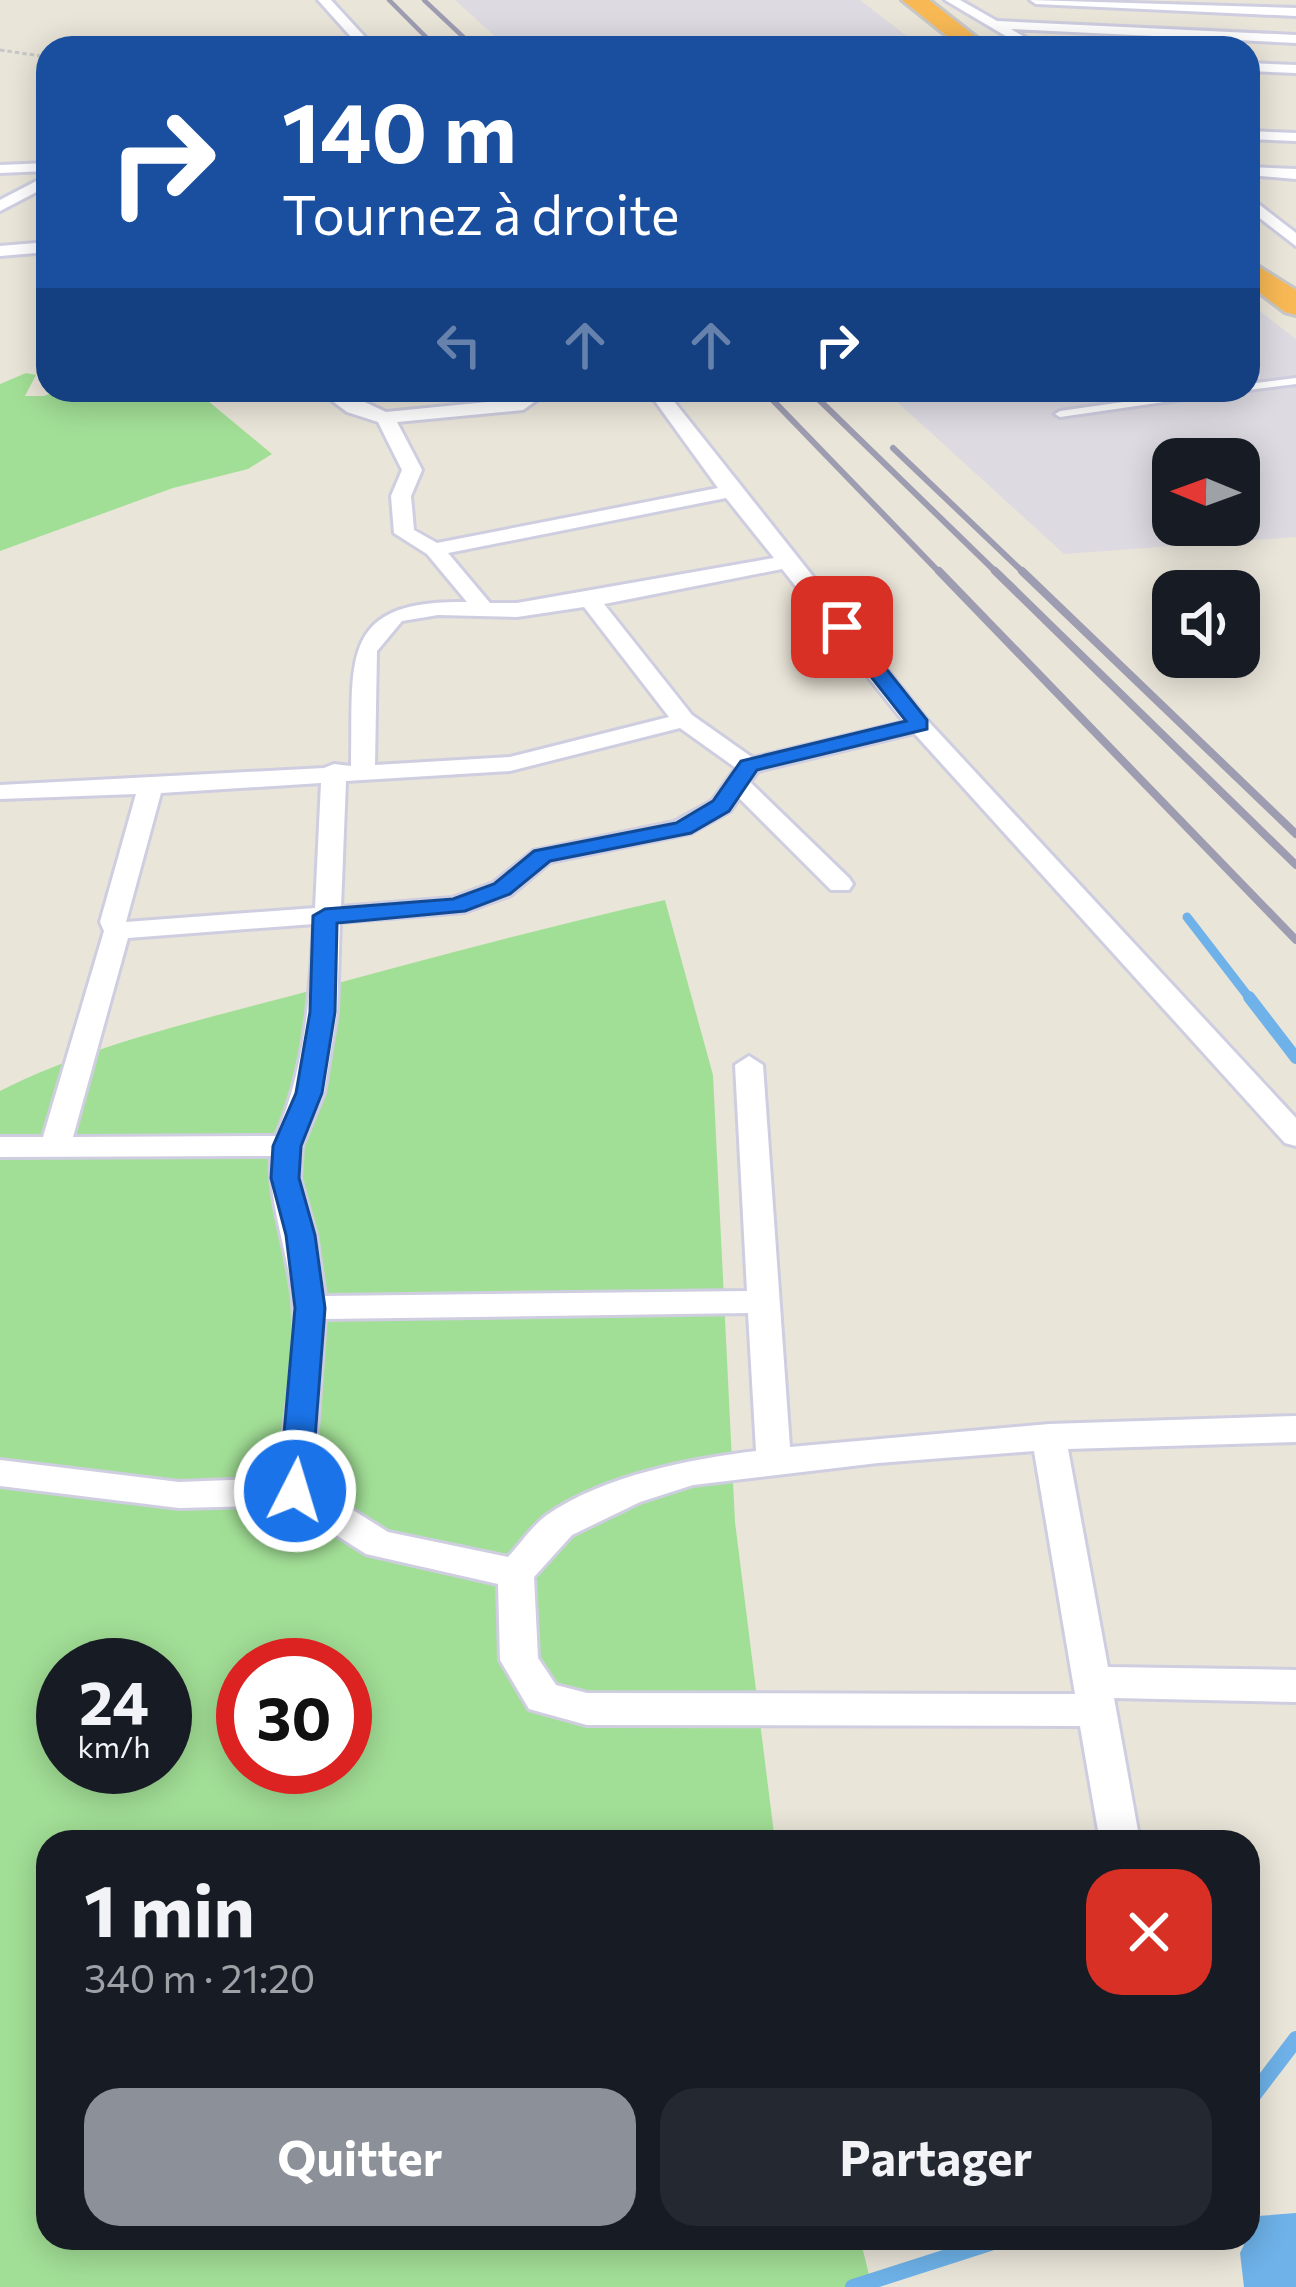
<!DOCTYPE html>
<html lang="fr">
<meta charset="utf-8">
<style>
:root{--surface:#171b24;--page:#242831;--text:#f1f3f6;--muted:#9ea1a6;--accent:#8c9099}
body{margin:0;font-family:Commissioner,sans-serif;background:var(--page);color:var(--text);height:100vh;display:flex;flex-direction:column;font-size:45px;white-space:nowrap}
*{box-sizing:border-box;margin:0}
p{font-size:39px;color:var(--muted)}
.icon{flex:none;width:66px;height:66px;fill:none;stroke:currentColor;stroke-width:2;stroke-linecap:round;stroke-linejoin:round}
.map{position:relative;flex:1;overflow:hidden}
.sheet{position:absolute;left:36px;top:1830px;width:1224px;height:420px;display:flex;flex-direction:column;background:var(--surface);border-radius:36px;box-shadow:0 6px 30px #0003}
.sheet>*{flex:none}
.top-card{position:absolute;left:36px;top:36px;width:1224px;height:366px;border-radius:36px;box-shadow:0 6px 30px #0003;background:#1a4fa0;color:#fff;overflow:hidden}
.needle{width:78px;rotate:271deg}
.fabs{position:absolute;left:1152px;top:438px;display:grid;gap:24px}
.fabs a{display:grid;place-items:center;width:108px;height:108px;border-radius:24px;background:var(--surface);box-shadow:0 6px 30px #0003;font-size:60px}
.speed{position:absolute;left:36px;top:1638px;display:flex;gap:24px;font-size:60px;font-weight:700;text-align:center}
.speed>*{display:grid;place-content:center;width:156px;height:156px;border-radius:50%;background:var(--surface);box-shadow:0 6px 30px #0003;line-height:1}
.speed small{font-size:30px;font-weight:400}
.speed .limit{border:18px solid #d22;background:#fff;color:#111}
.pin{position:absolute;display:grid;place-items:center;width:102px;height:102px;color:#fff;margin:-51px;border-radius:24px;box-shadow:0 6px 18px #0006}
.me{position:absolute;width:132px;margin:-66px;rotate:5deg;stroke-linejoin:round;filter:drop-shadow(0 0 9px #0008)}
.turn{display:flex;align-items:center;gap:42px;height:252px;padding:0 48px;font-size:54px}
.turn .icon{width:156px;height:156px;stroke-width:2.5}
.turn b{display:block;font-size:84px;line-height:102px}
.lanes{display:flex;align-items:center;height:114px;padding:0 48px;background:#0003;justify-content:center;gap:60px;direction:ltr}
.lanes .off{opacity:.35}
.round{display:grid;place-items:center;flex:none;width:126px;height:126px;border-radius:36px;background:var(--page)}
.overview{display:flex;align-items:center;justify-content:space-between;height:204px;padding:0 48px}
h1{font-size:72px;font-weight:700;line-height:90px}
.action{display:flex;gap:24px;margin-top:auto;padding:24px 48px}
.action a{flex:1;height:138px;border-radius:36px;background:var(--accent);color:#fff;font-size:48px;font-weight:700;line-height:138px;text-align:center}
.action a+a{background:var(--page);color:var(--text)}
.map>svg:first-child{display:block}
.industrial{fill:#dddae2;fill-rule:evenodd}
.green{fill:#a2df96;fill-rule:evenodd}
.water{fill:#6eb2e9}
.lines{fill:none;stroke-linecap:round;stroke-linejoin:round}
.stream-far2{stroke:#6eb2e9;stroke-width:9}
.stream-far1{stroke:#6eb2e9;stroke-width:12}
.stream{stroke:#6eb2e9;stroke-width:16}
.lane-casing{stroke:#cecee0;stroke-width:6}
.street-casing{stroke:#cecee0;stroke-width:6}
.highway-casing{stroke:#c7c7c7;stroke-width:6}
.path{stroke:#c7c7c7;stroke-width:3;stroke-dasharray:4.5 3;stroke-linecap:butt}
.lane{fill:#fff;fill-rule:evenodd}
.street{fill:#fff;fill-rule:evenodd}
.highway{fill:#f8b955;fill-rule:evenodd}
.rail-far2{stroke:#9d9cb1;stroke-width:4.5}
.rail-far1{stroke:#9d9cb1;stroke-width:6}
.rail{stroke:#9d9cb1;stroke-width:8}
.route{fill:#1a73e8;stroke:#114b97;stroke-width:3}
</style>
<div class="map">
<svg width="1296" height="2287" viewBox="0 0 1296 2287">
<rect width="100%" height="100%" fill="#eae5d9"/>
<path class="industrial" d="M455,0H860L922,48H508Z
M1248,302L1296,339V537L1064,554L884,390H1248ZM1173,459H1239V525H1173Z"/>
<path class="green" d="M26,373L36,375L25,396H44L59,390L196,391L272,454L248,469L173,488L0,551V384Z
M665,900L713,1075L735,1522L775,1842H48V2238H860L872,2287H0V1091C93,1044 197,1021 298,994C420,961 541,928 665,900ZM63,1665H165V1767H63ZM243,1665H345V1767H243Z"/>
<path class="water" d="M1296,2213V2287H1244L1240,2253L1258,2216Z"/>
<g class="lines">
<path class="stream-far2" d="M1187,917L1251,1000"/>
<path class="stream-far1" d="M1249,997L1296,1058"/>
<path class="stream" d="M1248,2102L1296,2039
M853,2287L1006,2238"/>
<defs>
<path id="lane" d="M1296,378V384L1248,390V384Z
M1207,390H1231L1226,393L1060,417L1055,414L1060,411Z"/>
<path id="street" d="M318,0H331L375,48H361Z
M945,0H960L997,21L1296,35V43L1011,29L1043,48H1026Z
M1030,0L1296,8V16L1036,4Z
M1248,63L1296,65V73L1248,71Z
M1248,131L1296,133V141L1248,139Z
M48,163V171L0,173V165Z
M1248,167L1296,169V179L1248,175Z
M48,175V186L0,211V200Z
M1248,196L1296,233V246L1248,209Z
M48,242V252L0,256V246Z
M318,390H339L386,412L518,399L530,390H551L523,410L397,422L422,470L411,496L414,530L437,543L718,488L647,390H665L927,720L1296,1118V1146L1285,1143L914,733L758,771L750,782L849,878L853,884L849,890H831L739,798L730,811L691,833L550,862L511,895L465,912L340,922L337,1012L324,1093L302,1146L300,1178L316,1235L325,1296L747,1291L735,1065L749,1056L763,1065L790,1447L1049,1424L1296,1416V1442L1068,1449L1108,1667L1296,1670V1702L1114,1698L1140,1842H1100L1080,1726L587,1725L529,1709L500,1660L498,1584L366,1554L289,1505L179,1508L0,1486V1460L179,1482L278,1478C283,1424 298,1356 293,1302C289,1254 268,1203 271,1156L0,1157V1137H43L104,931L100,922L136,794L0,799V785L324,768L334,764L351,766C354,664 335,599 467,602L427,554L394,533L391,496L402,470L378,422L347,412ZM726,498L774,558L517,603H490L448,553ZM782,569L904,722L753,758L692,715L604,604ZM584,607L669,717L510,757L375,765L377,651L402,621L438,615L517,617ZM680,728L736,768L712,801L674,822L533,851L493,883L452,898L341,907L346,781L510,771ZM321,783L315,908L126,922L161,793ZM314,924C310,998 305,1068 276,1136L73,1137L128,938ZM748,1313L756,1451C690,1459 603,1476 547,1515C533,1525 520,1544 508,1557L388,1532L313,1485L325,1319ZM1034,1451L1075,1694L587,1693L556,1685L538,1658L534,1577L572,1535L640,1502L693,1485L878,1463Z"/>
<path id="highway" d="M902,0H929L990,48H962Z
M1248,260L1296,290V315L1285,312L1248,284Z"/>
</defs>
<use href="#lane" class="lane-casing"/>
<use href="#street" class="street-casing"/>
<use href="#highway" class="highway-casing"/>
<path class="path" d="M0,50L48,57"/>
<use href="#lane" class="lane"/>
<use href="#street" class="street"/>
<use href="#highway" class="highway"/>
<path class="rail-far2" d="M389,0L437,48
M424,0L475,48"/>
<path class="rail-far1" d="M763,390L941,574
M809,390L998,574
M893,448L1025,574"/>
<path class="rail" d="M939,571L1296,940
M995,571L1296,865
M1022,571L1296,834"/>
</g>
<path class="route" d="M835,622H849L927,720V729L757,770L729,811L691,833L550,861L510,894L465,911L337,923L335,1012L322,1093L301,1146L299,1178L315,1235L325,1308L311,1491L307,1500H284L279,1491L295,1308L286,1235L271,1178L273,1146L296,1093L310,1012L313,916L325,909L453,899L494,884L534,851L676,823L713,801L741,761L906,721L835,631Z"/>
</svg>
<div class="fabs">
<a><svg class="needle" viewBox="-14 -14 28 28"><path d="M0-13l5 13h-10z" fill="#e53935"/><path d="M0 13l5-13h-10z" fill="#9ea1a6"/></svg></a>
<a><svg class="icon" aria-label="sound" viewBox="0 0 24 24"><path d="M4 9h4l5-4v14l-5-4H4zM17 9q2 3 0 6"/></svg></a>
</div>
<div class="speed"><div>24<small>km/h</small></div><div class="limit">30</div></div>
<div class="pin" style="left:842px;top:627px;background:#d93025"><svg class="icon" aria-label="arrive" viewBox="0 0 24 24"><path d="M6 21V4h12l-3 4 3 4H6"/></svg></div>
<svg class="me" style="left:295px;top:1491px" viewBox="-20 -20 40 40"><circle r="17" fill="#1a73e8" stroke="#fff" stroke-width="3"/><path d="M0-11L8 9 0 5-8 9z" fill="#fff"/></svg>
<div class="top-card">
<div class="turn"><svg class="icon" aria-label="right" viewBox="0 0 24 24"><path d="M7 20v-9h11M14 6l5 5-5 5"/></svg><div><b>140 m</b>Tournez à droite</div></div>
<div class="lanes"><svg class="icon off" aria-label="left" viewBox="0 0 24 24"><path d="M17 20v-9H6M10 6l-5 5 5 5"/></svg><svg class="icon off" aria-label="ahead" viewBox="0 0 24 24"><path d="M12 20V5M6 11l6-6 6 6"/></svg><svg class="icon off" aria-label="ahead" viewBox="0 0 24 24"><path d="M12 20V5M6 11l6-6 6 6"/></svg><svg class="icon" aria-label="right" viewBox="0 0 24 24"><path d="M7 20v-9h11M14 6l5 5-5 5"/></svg></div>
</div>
<section class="sheet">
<div class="overview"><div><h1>1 min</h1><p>340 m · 21:20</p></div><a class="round" style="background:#d93025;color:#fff"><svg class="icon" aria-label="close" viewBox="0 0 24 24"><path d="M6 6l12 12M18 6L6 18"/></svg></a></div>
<div class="action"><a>Quitter</a><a>Partager</a></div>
</section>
</div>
